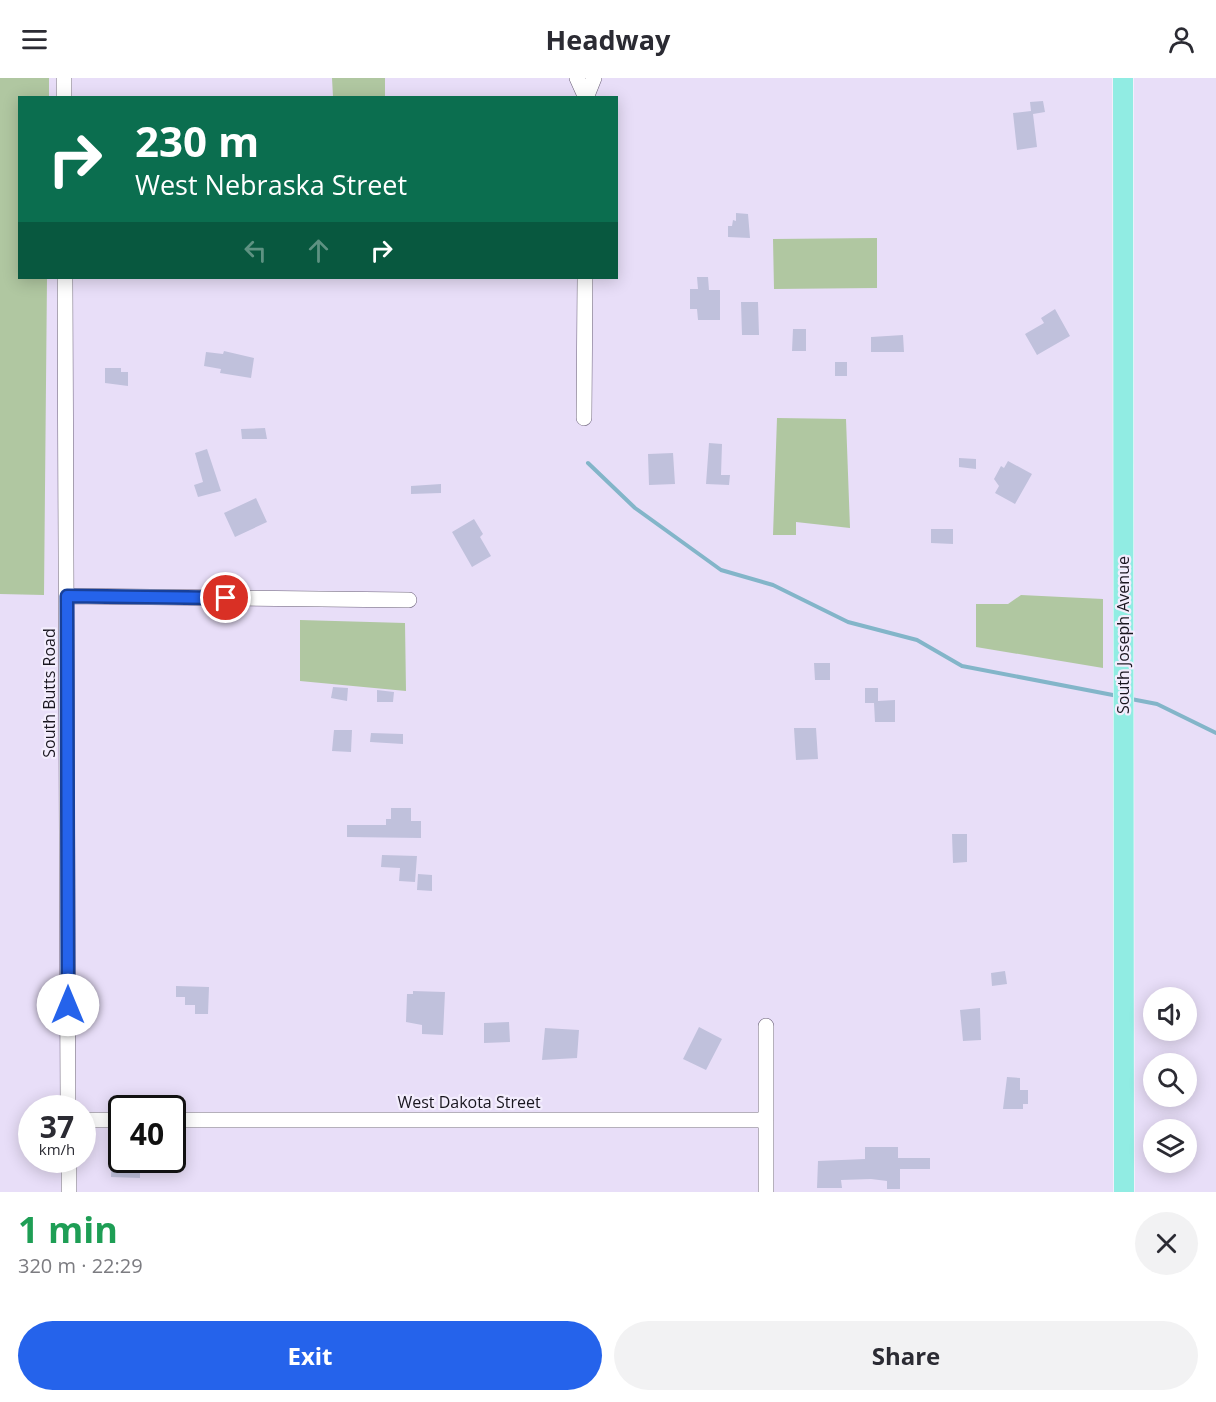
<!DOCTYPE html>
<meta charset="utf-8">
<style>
:root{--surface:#fff;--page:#f2f2f3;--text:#2b2b33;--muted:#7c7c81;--accent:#2563eb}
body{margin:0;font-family:"Open Sans",sans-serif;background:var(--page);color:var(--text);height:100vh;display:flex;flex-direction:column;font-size:22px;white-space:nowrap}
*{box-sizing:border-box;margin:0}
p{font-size:20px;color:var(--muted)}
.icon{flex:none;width:33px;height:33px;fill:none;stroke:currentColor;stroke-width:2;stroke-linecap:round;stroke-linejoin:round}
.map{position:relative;height:1114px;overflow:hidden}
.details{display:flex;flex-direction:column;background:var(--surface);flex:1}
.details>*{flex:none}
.top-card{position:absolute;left:18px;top:18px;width:600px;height:183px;border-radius:0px;box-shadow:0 3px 15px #0003;background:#0b6e4f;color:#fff;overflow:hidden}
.controls{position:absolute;left:1143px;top:909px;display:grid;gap:12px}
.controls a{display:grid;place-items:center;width:54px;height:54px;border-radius:50%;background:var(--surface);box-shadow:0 3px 15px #0003;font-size:30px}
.speed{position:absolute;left:18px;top:1017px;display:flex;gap:12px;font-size:30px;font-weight:700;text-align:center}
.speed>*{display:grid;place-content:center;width:78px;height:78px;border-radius:50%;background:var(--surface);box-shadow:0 3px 15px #0003;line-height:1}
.speed small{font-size:15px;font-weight:400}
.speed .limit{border:3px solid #111;border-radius:9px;background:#fff;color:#111}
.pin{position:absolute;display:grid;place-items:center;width:51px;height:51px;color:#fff;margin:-26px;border:3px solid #fff;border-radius:50%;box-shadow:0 2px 6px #0007}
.me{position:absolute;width:66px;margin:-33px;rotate:0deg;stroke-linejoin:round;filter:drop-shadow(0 0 4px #0008)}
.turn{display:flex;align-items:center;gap:21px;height:126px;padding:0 18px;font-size:27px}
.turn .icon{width:78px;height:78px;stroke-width:2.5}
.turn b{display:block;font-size:42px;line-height:51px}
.lanes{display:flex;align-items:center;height:57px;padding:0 18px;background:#0003;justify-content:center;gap:30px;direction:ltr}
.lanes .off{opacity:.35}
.round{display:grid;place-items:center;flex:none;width:63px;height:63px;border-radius:32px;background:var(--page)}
.head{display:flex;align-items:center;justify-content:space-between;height:102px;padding:0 18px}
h1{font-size:36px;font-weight:700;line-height:45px;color:#1e9e55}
.action{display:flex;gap:12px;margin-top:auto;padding:12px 18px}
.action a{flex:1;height:69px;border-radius:36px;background:var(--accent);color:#fff;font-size:24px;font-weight:700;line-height:69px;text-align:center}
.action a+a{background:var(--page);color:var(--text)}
header{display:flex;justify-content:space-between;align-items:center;height:78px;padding:0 18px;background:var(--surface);font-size:27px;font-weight:700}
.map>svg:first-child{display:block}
.green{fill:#b0c7a1}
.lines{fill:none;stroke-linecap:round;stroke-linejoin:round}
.stream{stroke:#83b5c9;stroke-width:4}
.building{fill:#c0c1dc}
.minor-casing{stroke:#6a6077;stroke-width:16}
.major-casing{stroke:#fff;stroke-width:21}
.minor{stroke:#fff;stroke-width:15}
.major{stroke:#91ece3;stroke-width:20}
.route-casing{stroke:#184099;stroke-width:15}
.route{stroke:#2563eb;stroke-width:10}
.labels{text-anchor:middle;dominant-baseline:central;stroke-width:4.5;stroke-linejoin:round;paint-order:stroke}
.street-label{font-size:16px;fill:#19161f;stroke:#f3edfd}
</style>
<header><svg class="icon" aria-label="menu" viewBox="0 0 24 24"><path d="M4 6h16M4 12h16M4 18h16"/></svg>Headway<svg class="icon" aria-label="person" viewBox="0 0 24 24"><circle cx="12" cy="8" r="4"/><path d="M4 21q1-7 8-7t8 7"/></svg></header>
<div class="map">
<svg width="1216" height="1114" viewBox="0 0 1216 1114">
<rect width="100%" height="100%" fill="#e8def8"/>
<path class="green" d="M0,0H49V19L20,20V200H47L44,517L0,516Z
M332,0H385V19H333Z
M877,160V210L774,211L773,161Z
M777,340L846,341L850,450L796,444V457H773Z
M1021,517L1103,521V590L976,569V526H1008Z
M300,542L405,545L406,613L300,603Z"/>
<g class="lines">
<path class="stream" d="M588,385L635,430L721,492L773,507L848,544L917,562L962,588L1118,618
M1131,621L1157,626L1216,655"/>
</g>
<path class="building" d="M1043,23L1045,34L1033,36L1037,69L1017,72L1013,35L1031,33L1030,24Z
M736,135L748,136L750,160L728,159V148H732L733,142L736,143Z
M697,199H708L709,212H720V242H698L697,231H690V211H698Z
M741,224H758L759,257H742Z
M1055,231L1070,258L1037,277L1025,256L1044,245L1041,240Z
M793,251H806V273H792Z
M903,257L904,274H871V259Z
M224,273L254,280L251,300L220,295L221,291L204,288L206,274L223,276Z
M835,284H847V298H835Z
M105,290H121V294H128V308L105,305Z
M265,350L267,361H242L241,351Z
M709,365L722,366L721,397H730L729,407L706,406Z
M207,371L221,413L198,419L194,407L203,404L195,375Z
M673,375L675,406L649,407L648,376Z
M959,380L976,381V391L959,389Z
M1008,383L1032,396L1015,426L995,415L999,408L994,401L1001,388L1004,390Z
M441,406V415L411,416V408Z
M256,420L267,444L235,459L224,435Z
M474,441L483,456L480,459L491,478L472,489L452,454Z
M931,451H953V466L931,465Z
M814,585H830V602H815Z
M333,609L348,610L347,623L331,620Z
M865,610H878V623L895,622V644H875L874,625H865Z
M377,612L394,614L393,624H377Z
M794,650H816L818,681L796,682Z
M334,652H352L351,674L332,673Z
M371,655L403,656V666L370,664Z
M391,730H411V743H421V760L347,759V747H386V741H391Z
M952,756H967V784L953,785Z
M382,777L417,778L415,804L399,803L400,790L381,789Z
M418,796L432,797V813L417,812Z
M1005,893L1007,906L992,908L991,895Z
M176,908L209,909L208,936H195V927H185V919H176Z
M413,913L445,914L443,957L422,956V947L406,944L407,916H413Z
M980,930L981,962L963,963L960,932Z
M509,944L510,964L484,965V945Z
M699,949L722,961L706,992L683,981Z
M545,950L579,952L577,980L542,982Z
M1007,999L1020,1000V1012H1028V1026H1023V1031H1003Z
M865,1069H898V1080H930V1091H900V1111H887V1103L871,1101L841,1102L842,1110H817L818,1083L865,1081Z
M112,1071L122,1072V1082H140V1100L111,1099Z"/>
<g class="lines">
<defs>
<path id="minor" d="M64,0V20
M577,0L586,20
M586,20L594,0
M65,200L68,1030
M584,340L585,200
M67,518L409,522
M82,1042H122
M172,1042H766
M69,1082V1114
M766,1114V948"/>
<path id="major" d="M1123,0L1124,1114"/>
</defs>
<use href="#minor" class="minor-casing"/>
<use href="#major" class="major-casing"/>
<use href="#minor" class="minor"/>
<use href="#major" class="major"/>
</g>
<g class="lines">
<defs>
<path id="route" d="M68,927L67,518L226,520"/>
</defs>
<use href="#route" class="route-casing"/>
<use href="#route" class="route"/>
</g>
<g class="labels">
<g class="street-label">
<text transform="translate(1123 557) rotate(-90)">South Joseph Avenue</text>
<text transform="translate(49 615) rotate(-90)">South Butts Road</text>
<text x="469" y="1024">West Dakota Street</text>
</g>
</g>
</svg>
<div class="controls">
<a><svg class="icon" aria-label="sound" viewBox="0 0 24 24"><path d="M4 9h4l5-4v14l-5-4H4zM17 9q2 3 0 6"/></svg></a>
<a><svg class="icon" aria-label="search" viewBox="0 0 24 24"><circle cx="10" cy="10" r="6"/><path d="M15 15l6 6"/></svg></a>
<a><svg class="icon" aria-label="layers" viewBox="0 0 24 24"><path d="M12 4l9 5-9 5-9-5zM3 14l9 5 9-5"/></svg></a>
</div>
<div class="speed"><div>37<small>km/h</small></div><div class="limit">40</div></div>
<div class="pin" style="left:226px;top:520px;background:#d93025"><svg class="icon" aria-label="arrive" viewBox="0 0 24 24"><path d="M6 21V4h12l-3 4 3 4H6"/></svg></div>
<svg class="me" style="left:68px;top:927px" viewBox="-20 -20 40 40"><circle r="19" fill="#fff"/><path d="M0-13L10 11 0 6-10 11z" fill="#2563eb"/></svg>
<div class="top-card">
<div class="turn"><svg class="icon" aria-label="right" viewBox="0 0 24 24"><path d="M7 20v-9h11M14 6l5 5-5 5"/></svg><div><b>230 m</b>West Nebraska Street</div></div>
<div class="lanes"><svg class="icon off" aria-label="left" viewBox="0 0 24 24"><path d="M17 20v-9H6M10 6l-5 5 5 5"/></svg><svg class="icon off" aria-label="ahead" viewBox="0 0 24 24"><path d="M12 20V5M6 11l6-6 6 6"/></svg><svg class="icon" aria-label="right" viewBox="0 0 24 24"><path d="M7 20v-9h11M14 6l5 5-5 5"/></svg></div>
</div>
</div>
<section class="details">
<div class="head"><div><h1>1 min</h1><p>320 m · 22:29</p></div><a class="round"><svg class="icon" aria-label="close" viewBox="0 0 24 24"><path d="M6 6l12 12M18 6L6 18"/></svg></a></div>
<div class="action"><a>Exit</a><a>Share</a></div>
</section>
